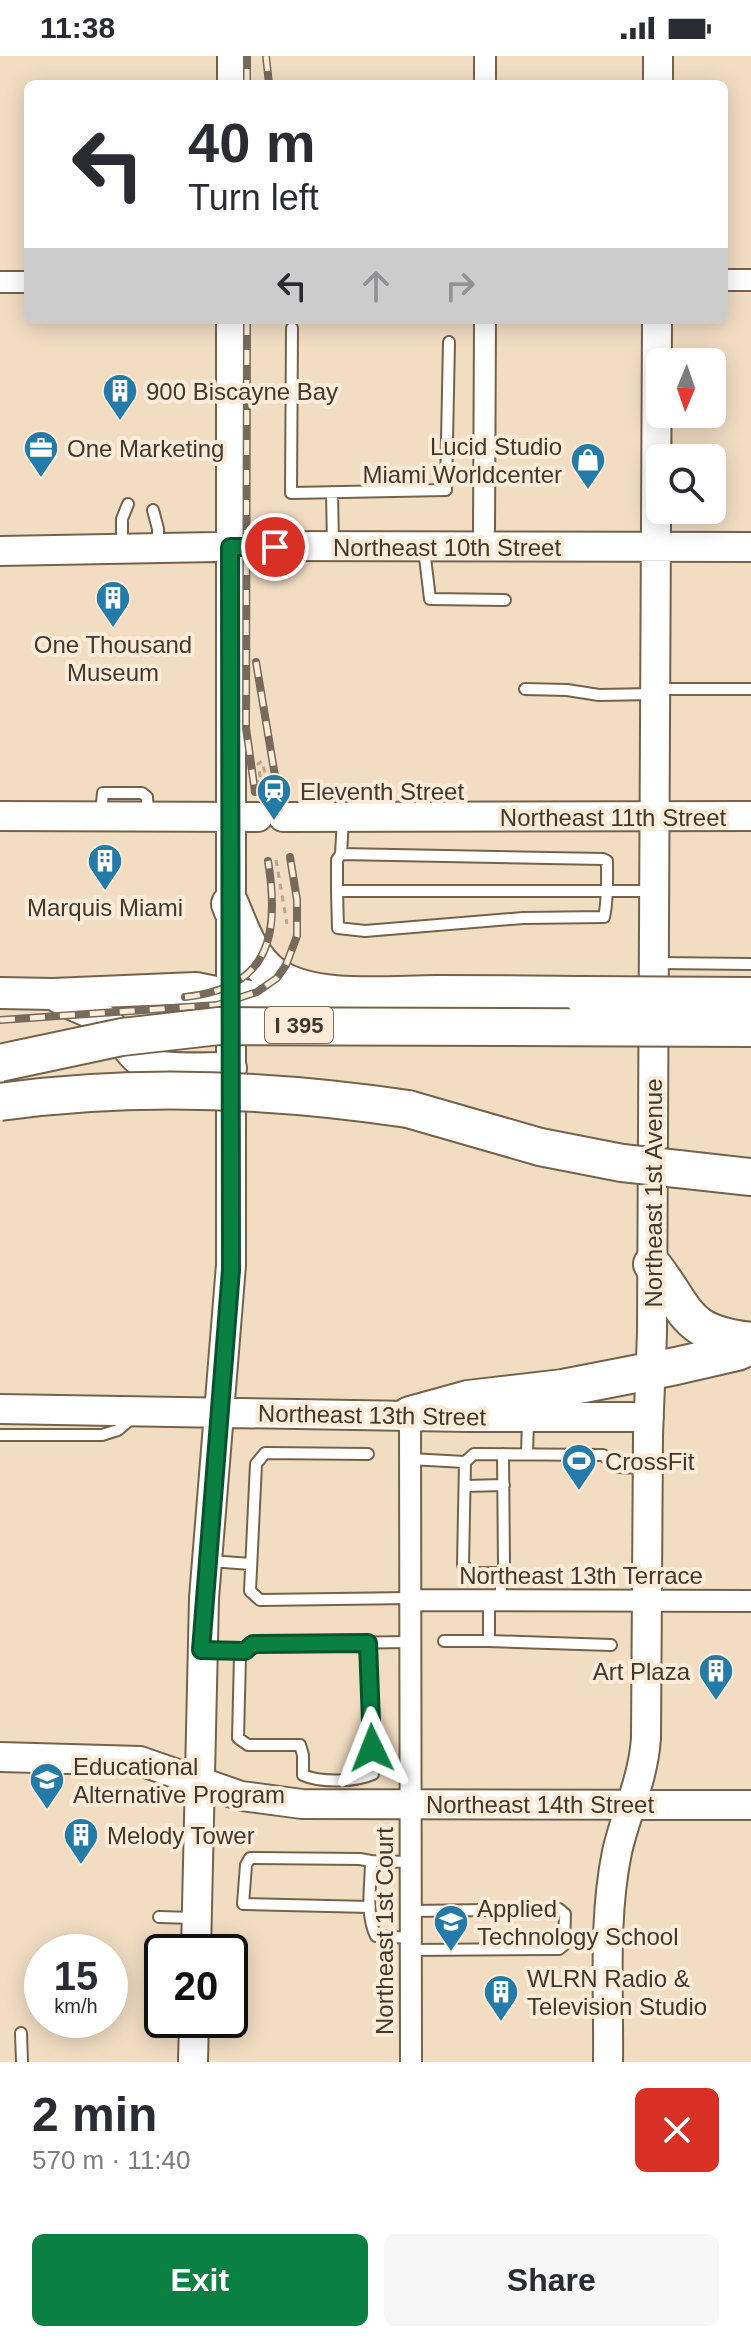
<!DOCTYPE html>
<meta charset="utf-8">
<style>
:root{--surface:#fff;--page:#f7f7f7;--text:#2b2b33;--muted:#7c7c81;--accent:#0b8043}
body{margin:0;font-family:Arial,sans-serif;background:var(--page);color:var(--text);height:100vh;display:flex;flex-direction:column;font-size:30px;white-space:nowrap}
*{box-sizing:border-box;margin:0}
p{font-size:26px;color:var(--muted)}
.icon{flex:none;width:44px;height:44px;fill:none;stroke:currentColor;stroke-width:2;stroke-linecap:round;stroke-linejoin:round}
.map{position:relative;height:2006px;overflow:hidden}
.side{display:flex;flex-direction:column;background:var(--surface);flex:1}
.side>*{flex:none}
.top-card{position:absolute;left:24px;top:24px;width:704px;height:244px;border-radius:12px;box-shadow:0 4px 20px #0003;background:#fff;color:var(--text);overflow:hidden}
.needle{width:52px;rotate:182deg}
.buttons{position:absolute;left:646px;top:292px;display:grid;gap:16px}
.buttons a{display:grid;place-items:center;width:80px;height:80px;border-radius:12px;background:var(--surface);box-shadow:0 4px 20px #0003;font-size:40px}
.speed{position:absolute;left:24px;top:1878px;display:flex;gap:16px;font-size:40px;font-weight:700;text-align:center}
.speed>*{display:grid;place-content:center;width:104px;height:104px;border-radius:50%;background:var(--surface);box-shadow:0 4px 20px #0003;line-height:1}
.speed small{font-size:20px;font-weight:400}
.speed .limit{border:4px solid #111;border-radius:12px;background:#fff;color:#111}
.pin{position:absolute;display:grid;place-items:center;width:68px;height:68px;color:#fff;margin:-34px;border:4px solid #fff;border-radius:50%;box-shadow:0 2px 8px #0007}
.me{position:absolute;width:88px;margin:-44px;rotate:358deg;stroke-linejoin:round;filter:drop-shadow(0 0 6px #0008)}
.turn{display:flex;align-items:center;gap:28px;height:168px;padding:0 32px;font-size:36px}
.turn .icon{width:104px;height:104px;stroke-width:2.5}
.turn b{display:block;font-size:56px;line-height:68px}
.lanes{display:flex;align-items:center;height:76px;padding:0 32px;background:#0003;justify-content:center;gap:40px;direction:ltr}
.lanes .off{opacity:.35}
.round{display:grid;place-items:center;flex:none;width:84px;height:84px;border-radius:12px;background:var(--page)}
.overview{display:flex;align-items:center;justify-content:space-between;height:136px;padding:0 32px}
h1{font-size:48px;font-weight:700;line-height:60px}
.cta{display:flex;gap:16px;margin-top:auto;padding:16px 32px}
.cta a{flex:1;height:92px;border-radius:12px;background:var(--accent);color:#fff;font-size:32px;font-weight:700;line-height:92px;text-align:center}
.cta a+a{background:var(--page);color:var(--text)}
.status{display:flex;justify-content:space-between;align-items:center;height:56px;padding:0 40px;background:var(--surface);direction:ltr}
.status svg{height:22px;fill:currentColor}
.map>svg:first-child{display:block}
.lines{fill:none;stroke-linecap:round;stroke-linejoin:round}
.lane-casing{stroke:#74624a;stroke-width:14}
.street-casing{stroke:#74624a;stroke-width:24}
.secondary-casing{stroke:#74624a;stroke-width:32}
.primary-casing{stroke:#74624a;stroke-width:34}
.highway-casing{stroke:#74624a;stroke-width:40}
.path{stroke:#b7a691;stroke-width:3;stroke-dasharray:6 6;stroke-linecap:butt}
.lane{stroke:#fff;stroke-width:10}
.street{stroke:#fff;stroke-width:20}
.secondary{stroke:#fff;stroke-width:28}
.primary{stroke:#fff;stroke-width:30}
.highway{stroke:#fff;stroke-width:36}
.rail-casing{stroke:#766a5b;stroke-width:8}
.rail{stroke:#fcebd6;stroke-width:5;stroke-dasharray:15;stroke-linecap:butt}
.highway-bridge-casing{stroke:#74624a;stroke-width:40;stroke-linecap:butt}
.highway-bridge{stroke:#fff;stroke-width:36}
.route-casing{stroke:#07532c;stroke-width:20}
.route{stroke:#0b8043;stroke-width:14}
.labels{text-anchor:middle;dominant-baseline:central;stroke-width:8;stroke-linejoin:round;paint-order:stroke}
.shield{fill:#fcebd6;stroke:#796e60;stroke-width:2}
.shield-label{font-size:22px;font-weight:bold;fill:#41392e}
.poi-label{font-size:24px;fill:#41392e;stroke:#fcebd6;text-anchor:start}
.street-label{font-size:24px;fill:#41392e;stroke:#fcebd6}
</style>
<div class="status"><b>11:38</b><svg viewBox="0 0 49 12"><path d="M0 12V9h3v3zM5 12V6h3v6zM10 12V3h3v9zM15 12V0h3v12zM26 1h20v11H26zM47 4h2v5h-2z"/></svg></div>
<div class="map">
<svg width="751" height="2006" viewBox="0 0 751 2006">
<rect width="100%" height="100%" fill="#f2ddc3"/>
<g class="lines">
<defs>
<path id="lane" d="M292,272L291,437L446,434L449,286
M332,436L333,489
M153,454L158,473V491
M122,489V463L128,448
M424,493L430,543L505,544
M525,633L567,634L599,639L653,638
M657,633H751
M101,758L103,737H142L147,741L148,758
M341,798L343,763
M337,835L338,872L365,875L523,862L604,861C608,844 607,824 607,805L603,803L341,798L337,804V835H653
M657,907L751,908
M0,1379H102L118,1374L132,1362
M368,1398L265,1397L256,1408L250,1535L260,1544L410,1542
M503,1398L504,1510L501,1517H473L463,1509L465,1406L474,1398L603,1399L618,1411L646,1412
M527,1398L528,1364
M410,1403L465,1406
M465,1430L504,1429
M210,1505L251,1508
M489,1545V1585L611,1589
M501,1545V1517
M444,1585H489
M368,1587L373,1718C355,1726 321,1727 303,1719V1699L300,1689H248L238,1682L240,1600L253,1588L410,1586
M203,1594L245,1595
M371,1805L410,1806
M370,1851L243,1848L246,1809L250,1802L360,1803L371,1805C371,1830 365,1858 376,1880L410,1882
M410,1855L559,1853L565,1858L564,1889L559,1893L410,1894
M159,1861L194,1862
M21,1977L22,2006"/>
<path id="street" d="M485,28V0
M724,224H751
M0,226H28
M484,474L485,264
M410,1359L411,2006
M410,1544L751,1545"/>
<path id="secondary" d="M232,28V0
M658,28V0
M0,495L264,490L751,491
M0,760L258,761
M283,761L751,760
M0,1353L468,1361H649
M0,1701L140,1705L241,1740L302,1748L751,1749
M196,1896L204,1542L231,1209V264
M193,2006L194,1964
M608,2006C609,1937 603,1864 617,1796C626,1756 643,1725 646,1682L648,1379L652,1277L657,264"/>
<path id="primary" d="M0,937L53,938L196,932L230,939
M55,939C70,950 89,953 105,965C118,975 125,992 138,1003C156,1017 208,1011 231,1012"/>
<path id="highway" d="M230,848C241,874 250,903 274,920C314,947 389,938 436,938C485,938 533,938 582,939
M230,939L249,943H313
M408,1053L540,1091L622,1107
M678,1113L751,1121
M652,1208C689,1255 682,1277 751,1285
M410,1359L468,1343L563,1332L676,1310L737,1296L751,1290"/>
</defs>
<use href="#lane" class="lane-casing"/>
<use href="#street" class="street-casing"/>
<use href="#secondary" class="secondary-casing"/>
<use href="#primary" class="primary-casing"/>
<use href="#highway" class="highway-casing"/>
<path class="path" d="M253,726L261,725L258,708L262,705L269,733
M276,804L287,868"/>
<use href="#lane" class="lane"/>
<use href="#street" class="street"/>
<use href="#secondary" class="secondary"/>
<use href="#primary" class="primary"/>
<use href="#highway" class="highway"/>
<defs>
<path id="rail" d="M266,0L269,28
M247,28V0
M247,264L246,672L255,736
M256,606L277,732
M185,941C270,932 280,879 268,805
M0,964L217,949L257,936L277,922L286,909L297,880V844L290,801"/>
</defs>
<use href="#rail" class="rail-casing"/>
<use href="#rail" class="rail"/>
<defs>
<path id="highway-bridge" d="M582,939L751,940
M0,1007L122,981L219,970L751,972
M0,1046C135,1027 273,1033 408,1053
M622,1107L678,1113"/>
</defs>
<use href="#highway-bridge" class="highway-bridge-casing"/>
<use href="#highway-bridge" class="highway-bridge"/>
</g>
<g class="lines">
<defs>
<path id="route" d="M275,491H230L231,1214L201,1594L245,1595L253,1588L368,1587L372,1692"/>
</defs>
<use href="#route" class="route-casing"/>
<use href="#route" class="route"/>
</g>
<defs>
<symbol id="building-pin" viewBox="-11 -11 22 30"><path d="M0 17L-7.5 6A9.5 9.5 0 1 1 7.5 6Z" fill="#237baa" stroke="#fcebd6"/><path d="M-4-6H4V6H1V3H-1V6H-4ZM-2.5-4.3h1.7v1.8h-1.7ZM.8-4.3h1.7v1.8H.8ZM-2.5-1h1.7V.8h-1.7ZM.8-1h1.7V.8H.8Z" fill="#fff"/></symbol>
<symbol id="office-pin" viewBox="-11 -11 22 30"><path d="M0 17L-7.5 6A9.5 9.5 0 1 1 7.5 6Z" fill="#237baa" stroke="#fcebd6"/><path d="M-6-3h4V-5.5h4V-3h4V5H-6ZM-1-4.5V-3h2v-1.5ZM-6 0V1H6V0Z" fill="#fff"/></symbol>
<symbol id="shop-pin" viewBox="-11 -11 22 30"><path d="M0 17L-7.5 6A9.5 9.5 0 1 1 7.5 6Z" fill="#237baa" stroke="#fcebd6"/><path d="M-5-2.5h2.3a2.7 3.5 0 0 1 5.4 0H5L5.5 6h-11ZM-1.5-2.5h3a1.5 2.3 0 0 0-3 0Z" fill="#fff"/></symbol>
<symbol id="station-pin" viewBox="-11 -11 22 30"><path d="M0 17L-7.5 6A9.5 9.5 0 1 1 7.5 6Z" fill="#237baa" stroke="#fcebd6"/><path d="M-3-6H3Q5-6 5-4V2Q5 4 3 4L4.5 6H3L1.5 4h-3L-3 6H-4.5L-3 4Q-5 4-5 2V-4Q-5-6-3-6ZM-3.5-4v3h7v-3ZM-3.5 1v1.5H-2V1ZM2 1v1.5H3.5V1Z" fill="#fff"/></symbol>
<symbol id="stadium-pin" viewBox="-11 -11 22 30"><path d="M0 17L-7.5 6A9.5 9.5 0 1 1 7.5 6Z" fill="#237baa" stroke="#fcebd6"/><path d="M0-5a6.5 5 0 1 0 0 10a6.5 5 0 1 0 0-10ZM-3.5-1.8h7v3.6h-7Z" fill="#fff"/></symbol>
<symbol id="school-pin" viewBox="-11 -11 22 30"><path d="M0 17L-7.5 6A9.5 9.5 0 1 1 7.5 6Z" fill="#237baa" stroke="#fcebd6"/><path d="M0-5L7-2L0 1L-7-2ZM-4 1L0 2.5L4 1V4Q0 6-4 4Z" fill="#fff"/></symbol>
</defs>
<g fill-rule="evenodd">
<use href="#building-pin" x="100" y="315" width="40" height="54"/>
<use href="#office-pin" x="21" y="372" width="40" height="54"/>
<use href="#shop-pin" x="568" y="384" width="40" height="54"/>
<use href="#building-pin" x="93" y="522" width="40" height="54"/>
<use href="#station-pin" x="254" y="715" width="40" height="54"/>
<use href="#building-pin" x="85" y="785" width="40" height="54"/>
<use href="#stadium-pin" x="559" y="1385" width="40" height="54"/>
<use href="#building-pin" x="696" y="1595" width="40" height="54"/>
<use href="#school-pin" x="27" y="1704" width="40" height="54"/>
<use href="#building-pin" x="61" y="1759" width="40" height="54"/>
<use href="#school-pin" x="431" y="1846" width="40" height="54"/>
<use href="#building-pin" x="481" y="1916" width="40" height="54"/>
</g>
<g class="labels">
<rect class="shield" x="265" y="951" width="68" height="36" rx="6"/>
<g class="shield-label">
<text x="299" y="969">I 395</text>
</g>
<g class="poi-label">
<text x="146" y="335">900 Biscayne Bay</text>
<text x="562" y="390" text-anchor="end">Lucid Studio<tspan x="562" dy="28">Miami Worldcenter</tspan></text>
<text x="67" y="392">One Marketing</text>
<text x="113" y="588" text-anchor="middle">One Thousand<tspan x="113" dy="28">Museum</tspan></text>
<text x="300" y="735">Eleventh Street</text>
<text x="105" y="851" text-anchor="middle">Marquis Miami</text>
<text x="605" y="1405">CrossFit</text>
<text x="690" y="1615" text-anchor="end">Art Plaza</text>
<text x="73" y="1710">Educational<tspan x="73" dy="28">Alternative Program</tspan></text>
<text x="107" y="1779">Melody Tower</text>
<text x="477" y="1852">Applied<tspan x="477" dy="28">Technology School</tspan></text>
<text x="527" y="1922">WLRN Radio &amp;<tspan x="527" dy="28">Television Studio</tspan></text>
</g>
<g class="street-label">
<text x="447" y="491">Northeast 10th Street</text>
<text x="613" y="761">Northeast 11th Street</text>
<text transform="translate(653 1137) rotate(-90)">Northeast 1st Avenue</text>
<text transform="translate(372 1359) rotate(1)">Northeast 13th Street</text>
<text x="581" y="1519">Northeast 13th Terrace</text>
<text x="540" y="1748">Northeast 14th Street</text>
<text transform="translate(384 1875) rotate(-90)">Northeast 1st Court</text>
</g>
</g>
</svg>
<div class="buttons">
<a><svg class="needle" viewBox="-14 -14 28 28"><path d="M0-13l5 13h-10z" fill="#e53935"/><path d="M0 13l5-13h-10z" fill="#7c7c81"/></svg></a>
<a><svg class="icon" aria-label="search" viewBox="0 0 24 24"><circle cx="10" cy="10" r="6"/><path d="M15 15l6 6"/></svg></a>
</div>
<div class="speed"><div>15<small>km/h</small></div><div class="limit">20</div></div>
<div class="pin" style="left:275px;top:491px;background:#d93025"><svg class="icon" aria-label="arrive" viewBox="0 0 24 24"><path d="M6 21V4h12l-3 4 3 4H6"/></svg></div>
<svg class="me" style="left:372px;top:1692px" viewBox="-20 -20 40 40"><path d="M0-17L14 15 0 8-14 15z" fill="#0b8043" stroke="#fff" stroke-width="4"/></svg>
<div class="top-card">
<div class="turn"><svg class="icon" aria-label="left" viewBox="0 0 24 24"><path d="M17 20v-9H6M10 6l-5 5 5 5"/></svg><div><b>40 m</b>Turn left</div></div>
<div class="lanes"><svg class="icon" aria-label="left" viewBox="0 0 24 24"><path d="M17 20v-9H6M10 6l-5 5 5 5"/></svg><svg class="icon off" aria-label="ahead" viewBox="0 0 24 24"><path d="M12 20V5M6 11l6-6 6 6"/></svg><svg class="icon off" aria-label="right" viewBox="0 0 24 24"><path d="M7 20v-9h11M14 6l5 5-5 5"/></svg></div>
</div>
</div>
<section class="side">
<div class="overview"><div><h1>2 min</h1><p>570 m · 11:40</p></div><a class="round" style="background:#d93025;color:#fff"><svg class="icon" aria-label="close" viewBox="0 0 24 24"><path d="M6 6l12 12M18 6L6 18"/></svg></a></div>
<div class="cta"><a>Exit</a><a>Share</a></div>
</section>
